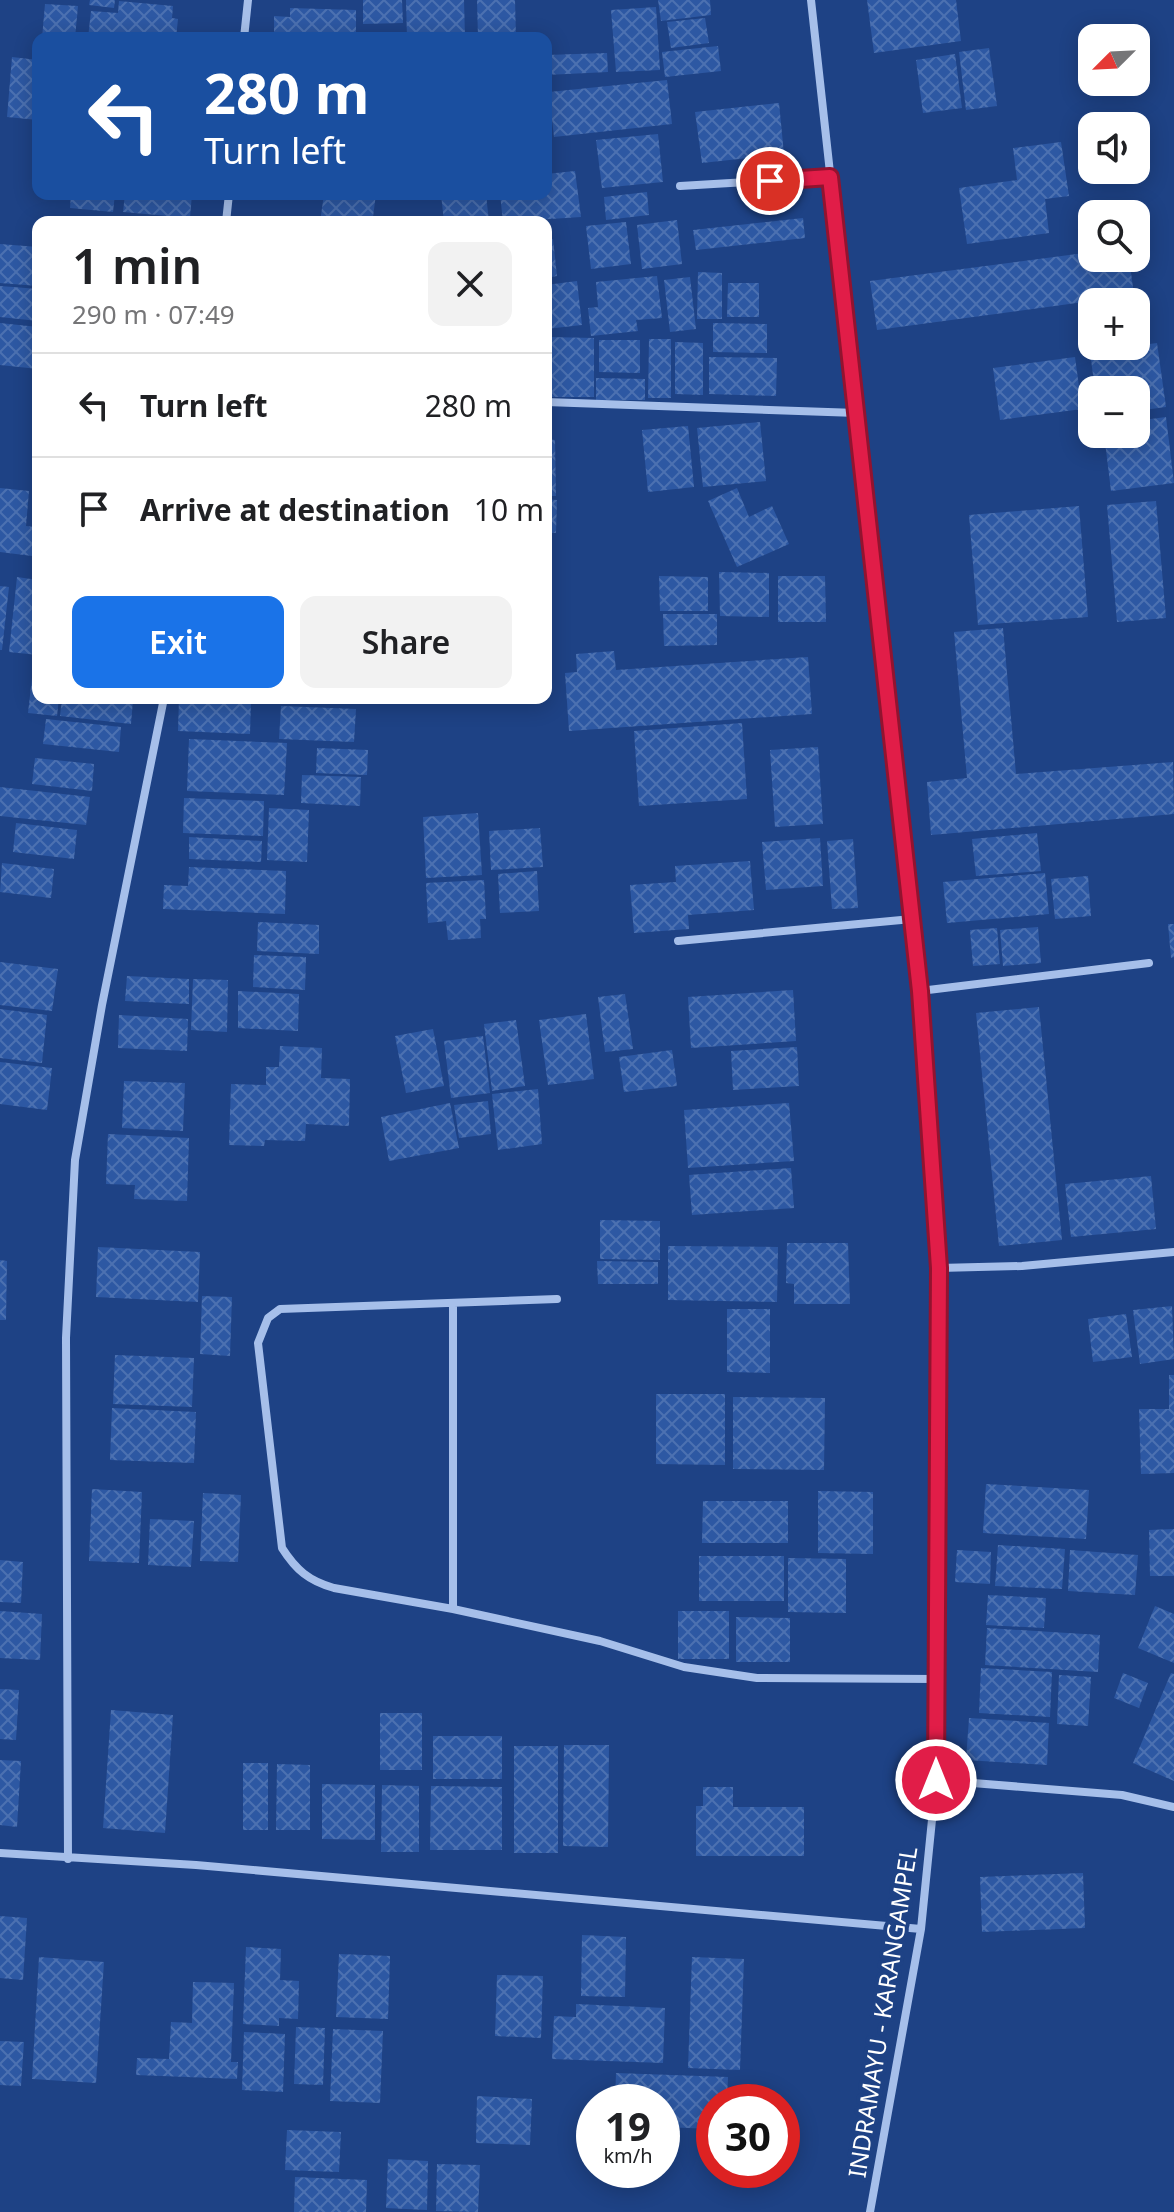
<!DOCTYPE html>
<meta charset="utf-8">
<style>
:root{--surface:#fff;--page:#f2f2f2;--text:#202124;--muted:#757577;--line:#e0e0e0;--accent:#1a73e8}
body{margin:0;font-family:"Noto Sans",sans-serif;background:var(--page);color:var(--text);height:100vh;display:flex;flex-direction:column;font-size:30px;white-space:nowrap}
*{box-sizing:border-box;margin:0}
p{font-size:26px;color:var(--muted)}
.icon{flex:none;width:44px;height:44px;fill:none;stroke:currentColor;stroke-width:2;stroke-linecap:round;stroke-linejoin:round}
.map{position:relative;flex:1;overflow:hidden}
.details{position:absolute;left:32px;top:216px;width:520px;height:488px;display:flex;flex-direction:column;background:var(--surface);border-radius:16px;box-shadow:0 4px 20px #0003}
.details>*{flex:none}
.guide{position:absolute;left:32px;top:32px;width:520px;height:168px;border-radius:16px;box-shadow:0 4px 20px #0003;background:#1a4fa0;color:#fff;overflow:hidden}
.needle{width:52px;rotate:246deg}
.fabs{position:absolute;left:1078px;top:24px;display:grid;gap:16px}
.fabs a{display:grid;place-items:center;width:72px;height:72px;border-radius:16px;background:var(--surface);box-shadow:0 4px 20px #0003;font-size:40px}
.speed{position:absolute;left:576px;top:2084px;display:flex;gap:16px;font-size:40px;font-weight:700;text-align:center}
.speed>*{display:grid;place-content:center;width:104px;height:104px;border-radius:50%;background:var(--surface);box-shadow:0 4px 20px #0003;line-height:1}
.speed small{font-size:20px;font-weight:400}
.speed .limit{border:12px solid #d22;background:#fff;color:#111}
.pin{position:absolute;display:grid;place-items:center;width:68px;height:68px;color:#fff;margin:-34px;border:4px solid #fff;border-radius:50%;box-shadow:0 2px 8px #0007}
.me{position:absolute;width:88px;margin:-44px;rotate:0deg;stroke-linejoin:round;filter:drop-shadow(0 0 6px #0008)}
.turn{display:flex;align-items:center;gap:28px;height:168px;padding:0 40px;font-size:36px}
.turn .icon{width:104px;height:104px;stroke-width:2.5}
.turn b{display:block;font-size:56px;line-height:68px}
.round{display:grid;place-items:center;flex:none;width:84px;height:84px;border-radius:16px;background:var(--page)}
.overview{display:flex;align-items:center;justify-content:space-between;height:136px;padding:0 40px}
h1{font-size:48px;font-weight:600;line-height:60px}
.action{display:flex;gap:16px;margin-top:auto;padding:16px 40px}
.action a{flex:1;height:92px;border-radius:16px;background:var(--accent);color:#fff;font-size:32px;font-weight:600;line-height:92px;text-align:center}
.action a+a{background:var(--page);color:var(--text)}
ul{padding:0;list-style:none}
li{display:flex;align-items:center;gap:24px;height:104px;padding:0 40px;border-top:2px solid var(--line)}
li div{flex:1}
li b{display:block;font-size:30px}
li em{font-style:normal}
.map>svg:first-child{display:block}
.building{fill:url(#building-cross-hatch)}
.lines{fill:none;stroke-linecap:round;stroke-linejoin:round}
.minor{stroke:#a6bfea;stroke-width:8}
.route-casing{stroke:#92132f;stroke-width:20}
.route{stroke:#e11d48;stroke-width:14}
.labels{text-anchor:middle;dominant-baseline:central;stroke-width:8;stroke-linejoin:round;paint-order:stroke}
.street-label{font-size:24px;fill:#fff;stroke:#1e4285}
</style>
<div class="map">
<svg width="1174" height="2212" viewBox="0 0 1174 2212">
<defs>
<pattern id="building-cross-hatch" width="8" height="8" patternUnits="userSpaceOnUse" patternTransform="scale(2)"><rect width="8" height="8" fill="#2d58a3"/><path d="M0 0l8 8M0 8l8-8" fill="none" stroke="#4c71b1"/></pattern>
</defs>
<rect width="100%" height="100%" fill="#1e4285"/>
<path class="building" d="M90,0H115L114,8L89,5Z
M363,0H402L403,23L363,24Z
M406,0H464L465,38H407Z
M477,0H515L516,38H478Z
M658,0H710L711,15L661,21Z
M867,0H956L961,41L874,53Z
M119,1L173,6L172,18L178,19L176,38H88L91,11L118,13Z
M45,4L78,6L75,38H42Z
M656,7L660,70L616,72L611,10Z
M290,8L356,10V38H274V16L290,17Z
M705,18L709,43L671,48L667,22Z
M718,46L721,71L665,77L662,52Z
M989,48L997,106L966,110L959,52Z
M607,53L608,72L546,75V55Z
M955,54L962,108L923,113L916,60Z
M12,57L38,60V120L7,117Z
M667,80L672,124L554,137L549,92Z
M779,103L784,154L702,163L695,112Z
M658,134L663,182L602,188L596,140Z
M1061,142L1069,196L1045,199L1049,233L967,244L959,188L1017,180L1013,148Z
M575,171L581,217L503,222L500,194H546V174Z
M647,192L649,215L606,220L604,197Z
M71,194H115L113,212L70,208Z
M125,194H192L190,218L123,212Z
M324,194H376L373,217L384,222H320Z
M441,194H486L489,222H444Z
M803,218L805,238L696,250L693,230Z
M677,220L682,264L642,269L637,225Z
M626,222L631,264L591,269L586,226Z
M553,239L557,276L546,278V240Z
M0,244L38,247V286L0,283Z
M1092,252V258H1129L1135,302H1092V346L1100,348L1090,350L1084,302L877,330L870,281Z
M698,272L722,273V319H697Z
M657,276L662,318L636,320L638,331L591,336L588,308L598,307L596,282Z
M690,277L696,329L670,332L664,280Z
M577,281L582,325L546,329V285Z
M728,283H759V317H727Z
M0,286L38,289V321L0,317Z
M0,323L38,327V369L0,365Z
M713,323L767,324V353L713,352Z
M549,337L594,338V397H548Z
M649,339H671V398H648Z
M599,340H640V373L599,372Z
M675,342L703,343V395L675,394Z
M1157,343L1166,407L1136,411V390H1095L1090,352Z
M709,357L777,358L776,396L709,394Z
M1075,357L1082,409L1000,420L993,368Z
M596,378L645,379V400H596Z
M1166,417L1174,483L1111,491L1104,434H1136V421Z
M760,422L766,481L703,487L697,428Z
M688,426L694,487L648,492L642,430Z
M546,439L555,440L556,496H546Z
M0,488L29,491L26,526L35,527L32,556L0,552Z
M737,488L749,517L772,506L789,544L737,567L708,501Z
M546,499L557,500L556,533H546Z
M1156,501L1166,618L1117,622L1107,505Z
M1079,506L1088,617L978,625L969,515Z
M719,572L769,573V617L720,616Z
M659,576L708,577V611H660Z
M778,576H825L826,622H778Z
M17,577L38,580V655L9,652Z
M0,586L9,587L2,650H0Z
M663,614H717V645L664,646Z
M1003,628L1016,774L1173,762L1174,814L931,835L927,782L967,778L954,632Z
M614,651L616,670L808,657L812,714L569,731L565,673L577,672L576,654Z
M33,669L38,670V698H59L57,716L28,713Z
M62,698L133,700L131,724L60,716Z
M179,698L251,701L250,734L178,731Z
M279,698H351L350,704L279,701Z
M281,706L356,709L354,742L279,739Z
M46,719L121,727L119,752L43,744Z
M742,723L747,799L639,806L634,731Z
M189,739L287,743L284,795L187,791Z
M818,747L823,824L775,827L770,750Z
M317,748L368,750L367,775L316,773Z
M35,758L94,764L92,791L32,784Z
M302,775L361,777L360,806L301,803Z
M0,787L90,797L86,825L0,816Z
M184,798L264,801L263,836L183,833Z
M269,808L309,810L307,862L267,860Z
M478,813L482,875L426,878L423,817Z
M16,823L77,830L74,859L13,852Z
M540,828L543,867L491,870L489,831Z
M1037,833L1041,871L976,876L972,839Z
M189,837L262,841L261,862L189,859Z
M820,838L823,886L766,890L762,842Z
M853,839L858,908L832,909L827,841Z
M750,861L754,910L688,915L689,929L634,933L630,885L676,882L675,866Z
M2,863L54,869L51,898L0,892Z
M189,867L286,871L285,914L163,909L164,885L188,886Z
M537,871L539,911L500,913L498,874Z
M1045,873L1049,914L947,923L943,882Z
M1088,876L1091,916L1055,919L1051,879Z
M484,880L486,919H480L481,938L448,940L446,921L428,923L426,883Z
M258,922L319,925V954L257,951Z
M1168,924H1174V957L1171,958Z
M1038,927L1041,963L1003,966L1000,930Z
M997,928L1000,964L973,966L970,930Z
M254,955L306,957L305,990L253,987Z
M0,962L58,969L52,1011L0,1005Z
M127,976L189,979V1004L125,1001Z
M193,979L228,980L227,1032L191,1030Z
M793,990L796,1041L691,1048L688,997Z
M238,991L299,994L298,1031L238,1028Z
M625,994L633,1049L605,1052L598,997Z
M1039,1007L1062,1240L999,1246L976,1013Z
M0,1009L47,1015L42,1063L0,1058Z
M586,1014L594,1079L548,1085L539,1020Z
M119,1015L188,1019L187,1051L118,1048Z
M516,1020L525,1086L492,1091L484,1024Z
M433,1029L444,1086L406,1093L395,1036Z
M483,1036L490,1093L451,1098L444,1041Z
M280,1046L322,1048L321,1078L350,1079L349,1126L306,1124L305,1141L265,1140L264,1146L229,1145L231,1084L266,1085V1067H279Z
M797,1047L799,1086L733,1090L731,1051Z
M672,1050L677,1086L624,1092L619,1057Z
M0,1062L52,1068L47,1110L0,1104Z
M124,1081L185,1083L183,1131L122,1128Z
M538,1089L542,1144L498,1150L492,1094Z
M488,1101L491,1134L459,1138L454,1105Z
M450,1103L459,1148L389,1161L381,1117Z
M789,1103L794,1161L688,1168L684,1110Z
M108,1134L189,1138L187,1201L134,1199L135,1185L106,1184Z
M791,1168L794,1208L692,1215L689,1175Z
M1151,1176L1156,1229L1071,1237L1065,1184Z
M600,1220L660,1221V1260L600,1259Z
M787,1243H848L850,1304H794V1284L786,1283Z
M668,1246L778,1247L777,1302L668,1300Z
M98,1247L200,1252L198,1302L96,1297Z
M0,1260L7,1261L6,1320H0Z
M597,1261L658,1262V1284H598Z
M202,1296L232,1297L230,1356L200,1354Z
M1172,1306L1174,1359L1140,1364L1133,1310Z
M727,1309H770V1373L727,1372Z
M1126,1314L1132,1357L1093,1362L1088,1319Z
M115,1355L194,1358L192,1407L113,1404Z
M1169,1375H1174V1473L1141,1474L1139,1409H1169Z
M656,1394H725V1465L656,1464Z
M733,1397L825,1398L824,1470L733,1469Z
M112,1408L196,1412L194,1463L110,1460Z
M986,1484L1089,1490L1086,1539L983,1533Z
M92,1489L142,1492L139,1563L89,1561Z
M818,1491L873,1492V1554L818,1553Z
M203,1493L241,1495L238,1562L200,1561Z
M703,1501H788V1543H702Z
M150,1519L194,1521L191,1567L148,1565Z
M1174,1529V1576H1150L1149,1530Z
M998,1545L1065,1549L1062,1589L995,1586Z
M957,1550L991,1552L990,1584L955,1582Z
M1070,1550L1138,1555L1135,1595L1068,1591Z
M699,1556H784V1601H699Z
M788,1558L846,1559V1613L788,1612Z
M0,1560L23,1562L21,1603L0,1602Z
M988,1595L1046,1598L1044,1628L986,1625Z
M1155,1606L1174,1614V1663L1138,1648Z
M0,1611L42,1614L40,1660L0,1658Z
M678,1611H729V1659H678Z
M736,1617L790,1618V1662H736Z
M987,1628L1100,1635L1098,1672L985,1665Z
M981,1668L1052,1672L1050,1717L979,1713Z
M1123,1673L1148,1683L1139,1708L1114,1698Z
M1171,1673L1174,1674V1781L1133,1763Z
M1059,1675L1091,1677L1088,1726L1057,1724Z
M0,1689L19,1690L16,1740L0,1739Z
M111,1710L173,1715L165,1833L103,1828Z
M380,1713H422V1770H380Z
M969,1718L1049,1723L1047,1765L966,1760Z
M433,1736H502V1779H433Z
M564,1745H609L608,1847L563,1846Z
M514,1746H558V1853H514Z
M0,1760L21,1761L17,1827L0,1825Z
M243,1763H268V1830H243Z
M277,1764L310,1765V1830H276Z
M322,1784L375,1785V1840L322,1839Z
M382,1785L419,1786V1852H381Z
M431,1786L502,1787V1850H430Z
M703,1787H733V1807H804V1856H696V1806H703Z
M1083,1873L1085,1928L982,1932L980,1877Z
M0,1916L27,1918L23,1980L0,1978Z
M582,1935L626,1937L625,1997L581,1996Z
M246,1947L281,1949L280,1980L299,1981L298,2019L279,2018V2026L243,2024Z
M339,1954L390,1956L388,2019L336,2017Z
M39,1957L104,1962L96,2083L32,2079Z
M692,1957L744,1959L740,2070L688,2068Z
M497,1975L543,1976L541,2038L495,2036Z
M193,1982L234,1983L231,2062H238L237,2079L136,2075L137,2058L169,2059L171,2022L192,2023Z
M576,2004L665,2008L663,2063L552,2059L554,2016L576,2017Z
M296,2027L325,2028L323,2085L294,2084Z
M333,2029L383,2031L380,2103L330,2101Z
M244,2032L285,2034L283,2092L242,2090Z
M0,2041L24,2042L21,2086L0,2085Z
M616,2073L728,2077L727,2102H714V2129L662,2127V2102H615Z
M477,2096L532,2099L530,2145L476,2143Z
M287,2130L341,2132L339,2172L285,2170Z
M388,2159L428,2161L427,2210L386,2208Z
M437,2164L480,2165L478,2212L436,2211Z
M295,2177L367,2180L366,2212H294Z"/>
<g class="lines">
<path class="minor" d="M811,0L920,991L939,1268L936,1780L921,1929L870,2212
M244,38L248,0
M680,186L830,177
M226,222L229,194
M546,402L857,413
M678,941L912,919
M920,991L1149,963
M939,1268L1022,1266L1174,1252
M557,1299L280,1309L268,1318L258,1343L282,1548C296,1570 309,1581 334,1588L453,1609L600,1641L684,1667L757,1678L937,1679
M453,1609V1305
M936,1780L1122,1795L1174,1807
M0,1853L196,1865L921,1929
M68,1859L66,1338L75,1160L102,1005L164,698"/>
</g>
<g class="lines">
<defs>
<path id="route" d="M770,181L830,177L920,991L939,1268L936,1780"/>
</defs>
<use href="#route" class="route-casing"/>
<use href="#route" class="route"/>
</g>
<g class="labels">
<g class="street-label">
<text transform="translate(882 2012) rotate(-81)">INDRAMAYU - KARANGAMPEL</text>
</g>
</g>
</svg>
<div class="fabs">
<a><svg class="needle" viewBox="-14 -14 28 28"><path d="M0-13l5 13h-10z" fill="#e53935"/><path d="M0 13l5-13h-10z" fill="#757577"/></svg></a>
<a><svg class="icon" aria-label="sound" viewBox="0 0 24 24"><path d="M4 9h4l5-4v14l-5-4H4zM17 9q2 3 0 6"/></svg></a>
<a><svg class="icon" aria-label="search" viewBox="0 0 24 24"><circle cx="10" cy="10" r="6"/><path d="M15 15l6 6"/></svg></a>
<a>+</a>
<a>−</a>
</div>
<div class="speed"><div>19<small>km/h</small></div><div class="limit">30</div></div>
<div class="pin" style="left:770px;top:181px;background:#d93025"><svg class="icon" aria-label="arrive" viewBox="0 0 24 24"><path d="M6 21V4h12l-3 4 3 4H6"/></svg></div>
<svg class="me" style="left:936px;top:1780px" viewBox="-20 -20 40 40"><circle r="17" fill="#e11d48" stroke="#fff" stroke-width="3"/><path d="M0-11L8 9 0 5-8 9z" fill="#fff"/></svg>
<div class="guide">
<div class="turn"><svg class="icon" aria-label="left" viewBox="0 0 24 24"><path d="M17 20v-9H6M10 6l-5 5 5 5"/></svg><div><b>280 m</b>Turn left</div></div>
</div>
<section class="details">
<div class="overview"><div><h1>1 min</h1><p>290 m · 07:49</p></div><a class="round"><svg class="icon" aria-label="close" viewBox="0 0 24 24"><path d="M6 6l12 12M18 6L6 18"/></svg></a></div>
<ul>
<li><svg class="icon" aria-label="left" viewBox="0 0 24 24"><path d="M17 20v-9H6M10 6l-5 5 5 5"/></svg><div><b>Turn left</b></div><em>280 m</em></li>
<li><svg class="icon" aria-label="arrive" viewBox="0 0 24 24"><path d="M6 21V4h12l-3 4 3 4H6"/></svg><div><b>Arrive at destination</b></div><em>10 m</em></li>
</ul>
<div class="action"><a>Exit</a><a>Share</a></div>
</section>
</div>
